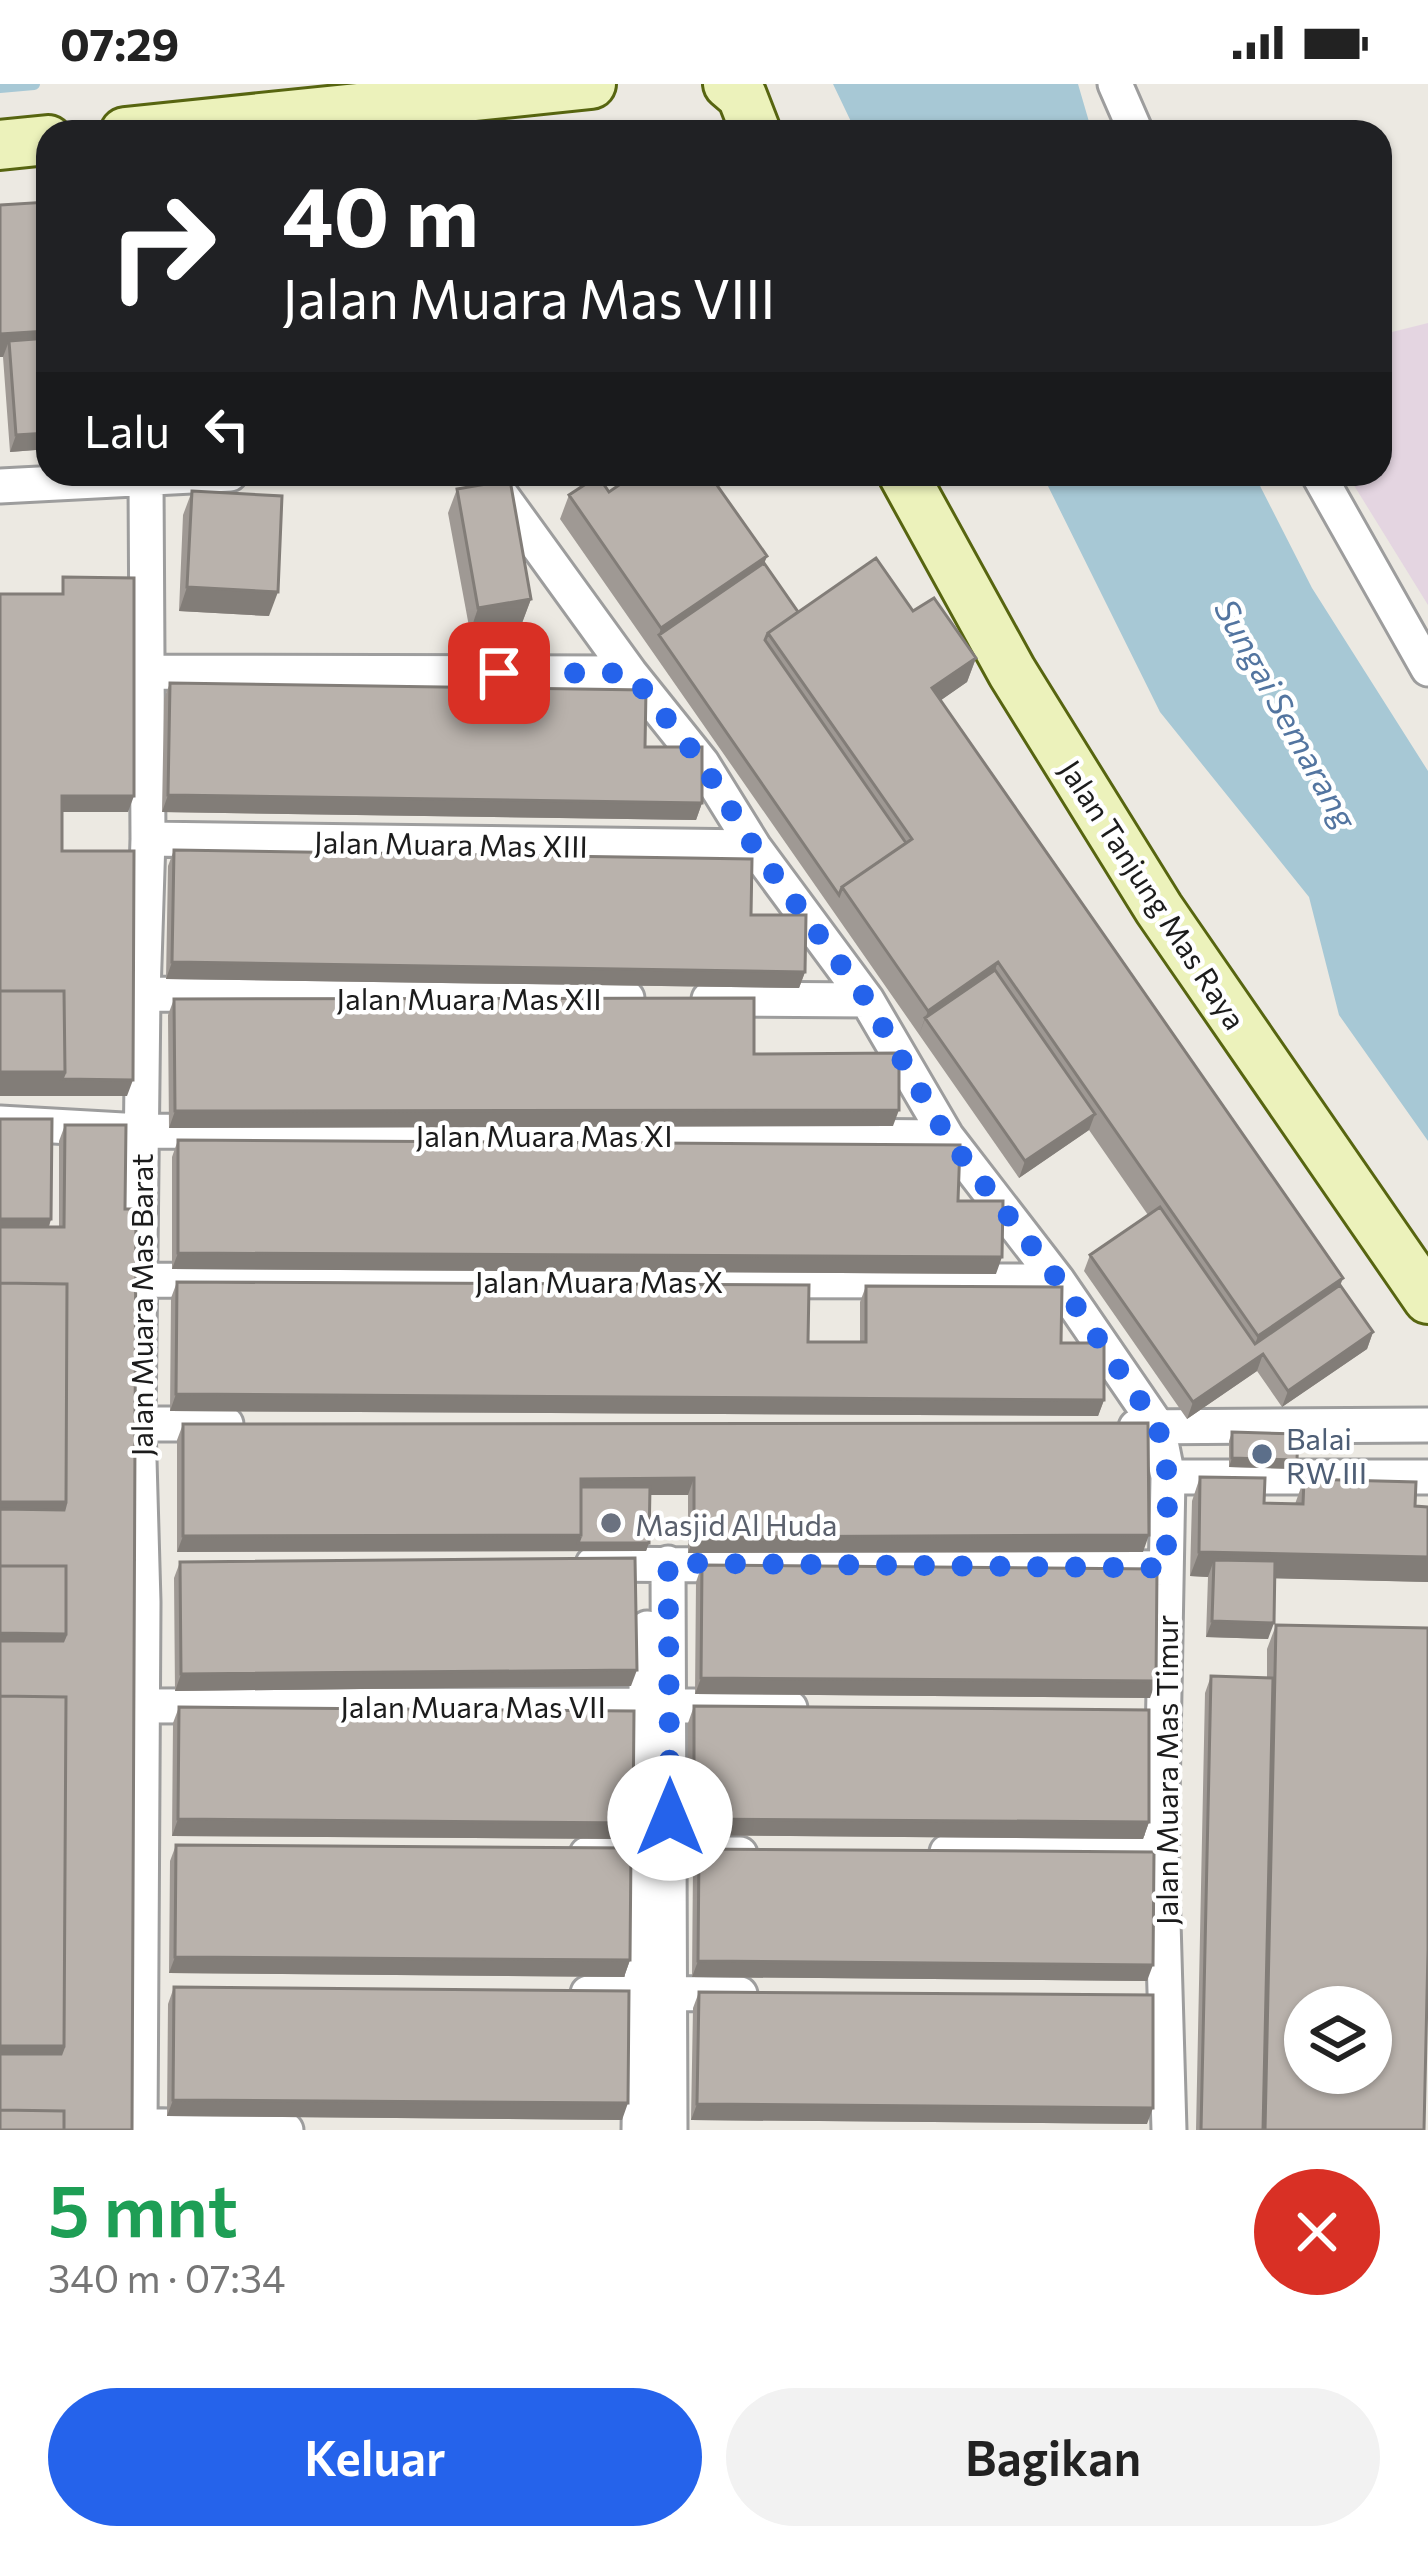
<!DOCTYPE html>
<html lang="id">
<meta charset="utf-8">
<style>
:root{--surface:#fff;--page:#f2f2f2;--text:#222;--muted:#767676;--accent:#2563eb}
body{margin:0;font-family:Commissioner,sans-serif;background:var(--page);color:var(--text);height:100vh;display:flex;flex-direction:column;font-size:45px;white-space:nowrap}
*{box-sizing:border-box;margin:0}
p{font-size:39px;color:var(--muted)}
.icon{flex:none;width:66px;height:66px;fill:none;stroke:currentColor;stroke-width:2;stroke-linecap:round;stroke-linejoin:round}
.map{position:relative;height:2046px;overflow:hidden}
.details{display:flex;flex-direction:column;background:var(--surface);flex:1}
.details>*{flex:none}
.guide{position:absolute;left:36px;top:36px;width:1356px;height:366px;border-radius:36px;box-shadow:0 3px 9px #0004;background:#202124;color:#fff;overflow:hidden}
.tools{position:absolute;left:1284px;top:1902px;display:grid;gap:24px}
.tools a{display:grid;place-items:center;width:108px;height:108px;border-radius:50%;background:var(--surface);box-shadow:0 3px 9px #0004;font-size:60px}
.pin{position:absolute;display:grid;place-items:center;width:102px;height:102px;color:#fff;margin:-51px;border-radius:24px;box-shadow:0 6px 18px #0006}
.me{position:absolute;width:132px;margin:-66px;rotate:0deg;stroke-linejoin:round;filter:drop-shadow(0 0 9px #0008)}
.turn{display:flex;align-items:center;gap:42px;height:252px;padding:0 48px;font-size:54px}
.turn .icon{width:156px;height:156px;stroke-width:2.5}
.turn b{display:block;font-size:84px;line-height:102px}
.then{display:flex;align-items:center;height:114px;padding:0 48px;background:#0003;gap:24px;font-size:45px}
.round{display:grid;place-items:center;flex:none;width:126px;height:126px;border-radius:63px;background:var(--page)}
.headline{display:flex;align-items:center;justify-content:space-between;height:204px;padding:0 48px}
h1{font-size:72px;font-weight:600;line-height:90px;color:#1e9e55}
.button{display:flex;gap:24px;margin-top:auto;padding:24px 48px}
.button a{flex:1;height:138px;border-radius:72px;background:var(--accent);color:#fff;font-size:48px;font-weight:600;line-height:138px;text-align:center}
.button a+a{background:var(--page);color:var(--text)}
.status{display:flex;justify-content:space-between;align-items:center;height:84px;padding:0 60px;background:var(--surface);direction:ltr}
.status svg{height:33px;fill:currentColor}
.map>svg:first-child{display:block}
.industrial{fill:#e4d5e1}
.water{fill:#a7c8d5}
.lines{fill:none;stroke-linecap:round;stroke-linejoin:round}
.stream{stroke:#a7c8d5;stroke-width:12}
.street-casing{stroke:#9d9d9d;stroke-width:39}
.secondary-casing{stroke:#576510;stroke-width:54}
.street{stroke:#fff;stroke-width:33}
.secondary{stroke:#ecf2bb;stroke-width:48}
.wall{fill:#9f9994}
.shaded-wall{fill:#827d78}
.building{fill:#b9b2ac;stroke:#827d78;stroke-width:3;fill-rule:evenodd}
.route{stroke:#2563eb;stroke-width:21;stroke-dasharray:0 37.8}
.service-dot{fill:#5c6f8a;stroke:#fff;stroke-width:4.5}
.worship-dot{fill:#6b7280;stroke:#fff;stroke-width:4.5}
.labels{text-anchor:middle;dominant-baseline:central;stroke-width:9;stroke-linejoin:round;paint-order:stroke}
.street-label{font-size:30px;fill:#1c1c1c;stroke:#fff}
.service-label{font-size:30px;fill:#4e5e75;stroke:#fff;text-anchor:start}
.worship-label{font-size:30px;fill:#5b616d;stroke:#fff;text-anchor:start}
.water-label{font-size:33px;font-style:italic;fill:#5375a0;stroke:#fff}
</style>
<div class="status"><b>07:29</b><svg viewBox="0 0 49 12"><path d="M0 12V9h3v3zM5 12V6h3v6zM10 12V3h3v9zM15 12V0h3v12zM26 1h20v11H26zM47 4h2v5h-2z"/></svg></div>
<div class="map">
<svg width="1428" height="2046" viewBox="0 0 1428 2046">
<rect width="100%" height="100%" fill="#ece9e2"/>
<path class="industrial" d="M1428,239V521L1347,390H1380V251Z"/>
<path class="water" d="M833,0H1078L1092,48H856Z
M1042,390H1254L1312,504L1428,687V1057L1339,931L1309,813L1160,628Z"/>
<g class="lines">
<path class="stream" d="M0,3L34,0"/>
<defs>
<path id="street" d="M1115,0L1136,48
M486,390L630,589L702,679L754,763L867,916L947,1053L1058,1197L1158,1343L1168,1393L1161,1768L1169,2046
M1318,390L1428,585
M0,402L230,390
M148,588L630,589
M148,755L754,763
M143,910L627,914
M709,915L867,916
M0,1039L141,1047L947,1053
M141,1196L1058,1197
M138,1340H226
M1136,1343L1428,1341
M1168,1393H1428
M668,1479L670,2046
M593,1480L1166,1484
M142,1622L645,1621L790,1624
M947,1768H1161
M587,1770H740
M588,1909L740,1910
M140,2041L286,2046
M140,2046L143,1518L138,1340L143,910L148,755L146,396
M639,2046L647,1544"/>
<path id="secondary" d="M728,0L742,12L756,48
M125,48L591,0
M0,61L48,56
M903,390L1012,588L1159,825L1428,1215"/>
</defs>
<use href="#street" class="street-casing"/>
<use href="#secondary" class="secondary-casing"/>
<use href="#street" class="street"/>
<use href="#secondary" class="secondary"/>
</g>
<path class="wall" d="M0,121L48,365L10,368L3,273H0Z
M662,396L767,472L764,479L798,528L913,527L976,574L967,598L941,616L1373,1248L1367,1265L1282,1323L1257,1287L1187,1335L1084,1187L1090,1171L1148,1131L1089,1046L1019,1094L560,435L569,411L609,408Z
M457,405L531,515L522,539L470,548L448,429Z
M192,407L269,532L179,527L183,431Z
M170,599L645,663L702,719L696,736L162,728L164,615Z
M174,766L751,831L805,888L799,904L166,895L168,782Z
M174,915L754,970L893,1042L169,1044L168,931Z
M52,1035L51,1135L49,1143H59V1057L65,1041H126L0,2046Z
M178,1056L958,1117L996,1190L172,1185V1073Z
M177,1198L808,1258H860V1218L866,1202L1061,1259L1104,1316L1098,1332L170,1327L171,1214Z
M1148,1339L1143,1468L688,1469V1411H650L649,1459L646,1467L177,1468V1356L183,1340Z
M1232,1348L1297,1376L1294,1385L1229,1383V1357Z
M1200,1393L1264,1419L1295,1420L1304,1395L1415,1422L1428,1423V1498L1275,1494L1268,1555L1206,1553L1208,1493L1190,1492L1192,1417Z
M180,1478L631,1602L175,1607L174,1494Z
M702,1481L1150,1614L695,1610L696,1498Z
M1276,1541L1424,2046H1196L1205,1609L1211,1592L1267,1594V1565Z
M694,1622L1149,1738L1143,1755L688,1751V1639Z
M179,1623L627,1755L172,1752L173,1639Z
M176,1761L630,1876L624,1893L169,1889L170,1777Z
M699,1765L1147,1897L692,1893L693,1781Z
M174,1903L622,2036L167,2032L168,1920Z
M699,1908L1147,2040L691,2036L693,1924Z"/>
<path class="shaded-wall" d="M48,247V270L9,257L3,273H0V250Z
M48,349V365L10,368L16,351Z
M767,472L758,496L659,551L661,544Z
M187,503L278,508L269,532L179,527Z
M531,515L522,539L470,548L478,524Z
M976,574L967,598L924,628L932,604Z
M168,711L702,719L696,736L162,728Z
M62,712H134L128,728H56Z
M172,878L805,888L799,904L166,895Z
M998,878L989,902L925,934L919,951L928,927Z
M0,988H65L133,996L127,1012H0Z
M899,1026L893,1042L169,1044L175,1027Z
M1095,1030L1089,1046L1019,1094L1025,1077Z
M0,1135H51L43,1159H0Z
M178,1169L1002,1173L996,1190L172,1185Z
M1343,1194L1334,1218L1249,1276L1258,1252Z
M1373,1248L1367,1265L1282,1323L1288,1307Z
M1263,1270L1257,1287L1187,1335L1193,1318Z
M176,1310L1104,1316L1098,1332L170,1327Z
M1232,1374L1297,1376L1294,1385L1229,1383Z
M694,1394L688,1411H578L581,1395Z
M0,1418H66L58,1442H0Z
M581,1451L649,1459L646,1467L177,1468L183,1452Z
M1149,1451L1143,1468L688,1469L694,1453Z
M1199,1468L1428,1473V1498L1213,1493L1214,1476L1208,1493L1190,1492Z
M1212,1537L1274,1539L1268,1555L1206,1553Z
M0,1549L66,1550L57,1574L0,1573Z
M637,1586L631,1602L175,1607L181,1590Z
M701,1594L1156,1597L1150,1614L695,1610Z
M178,1735L633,1739L627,1755L172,1752Z
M694,1735L1149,1738L1143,1755L688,1751Z
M175,1873L630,1876L624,1893L169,1889Z
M698,1877L1153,1881L1147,1897L692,1893Z
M0,1962H64L55,1986H0Z
M173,2016L628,2019L622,2036L167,2032Z
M697,2020L1153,2024L1147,2040L691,2036Z"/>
<path class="building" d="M48,118V247L0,250V121Z
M48,254V349L16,351L9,257Z
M635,390H658L662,396L671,390H709L767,472L661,544L569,411L598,392L609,408Z
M510,396L531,515L478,524L457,405Z
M192,407L282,412L278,508L187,503Z
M876,474L913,527L934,514L976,574L932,604L1343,1194L1258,1252L998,878L928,927L842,803L912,755L768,549Z
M764,479L798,528L768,549L765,556L906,759L842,803L839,811L659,551Z
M63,493L134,494V712H62V767H134L133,996L62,995L65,988L64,907H0V510H63Z
M170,599L646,606L645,663H702V719L168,711Z
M174,766L752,775L751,831H806L805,888L172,878Z
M995,886L1095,1030L1025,1077L925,934Z
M0,907H64L65,988H0Z
M754,914V970L899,969V1026L175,1027L174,915Z
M0,1035H52L51,1135H0Z
M65,1041H126L125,1125H136L132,2046H64V2027L0,2026V1970H61L64,1962L66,1613L0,1612V1557H63L66,1550V1482H0V1425L64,1426L66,1418L67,1200L0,1199V1143H64Z
M178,1056L960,1061L958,1117H1003L1002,1173L178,1169Z
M1160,1123L1255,1260L1340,1201L1373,1248L1288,1307L1263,1270L1193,1318L1090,1171Z
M177,1198L809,1201L808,1258H866V1202L1062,1203L1061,1259H1104V1316L176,1310Z
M0,1199L67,1200L66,1418H0Z
M1148,1339L1149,1451L694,1453V1394L581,1395V1451L183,1452V1340Z
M1232,1348L1298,1350L1297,1376L1232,1374Z
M1200,1393L1265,1394L1264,1419L1303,1420L1304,1395L1416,1398L1415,1422L1428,1423V1473L1199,1468Z
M581,1403H650L649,1459H578L581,1451Z
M635,1474L637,1586L181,1590L180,1478Z
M1214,1476L1275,1477L1274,1539L1212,1537Z
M702,1481L1157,1485L1156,1597L701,1594Z
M0,1482H66V1550L0,1549Z
M1276,1541L1428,1544V1866L1424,2046H1265ZM1305,1923H1371V1989H1305Z
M1211,1592L1273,1594L1263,2046H1201Z
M0,1612L66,1613L64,1962H0Z
M694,1622L1149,1626V1738L694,1735Z
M179,1623L634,1627L633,1739L178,1735Z
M176,1761L631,1764L630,1876L175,1873Z
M699,1765L1154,1768L1153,1881L698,1877Z
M174,1903L629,1907L628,2019L173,2016Z
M699,1908L1153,1911V2024L697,2020Z
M0,2026L64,2027V2046H0Z"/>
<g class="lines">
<path class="route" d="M499,589H630L702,679L754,763L867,916L947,1053L1058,1196L1158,1343L1168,1393L1166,1484L668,1479L670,1734"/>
</g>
<circle class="service-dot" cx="1262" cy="1370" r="12"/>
<circle class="worship-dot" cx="611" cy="1439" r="12"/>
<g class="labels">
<g class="street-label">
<text transform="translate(451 759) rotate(1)">Jalan Muara Mas XIII</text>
<text transform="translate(1154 810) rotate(57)">Jalan Tanjung Mas Raya</text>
<text x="469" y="913">Jalan Muara Mas XII</text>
<text x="544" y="1050">Jalan Muara Mas XI</text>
<text x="599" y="1196">Jalan Muara Mas X</text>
<text transform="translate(140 1221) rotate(-90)">Jalan Muara Mas Barat</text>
<text x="473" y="1621">Jalan Muara Mas VII</text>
<text transform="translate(1165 1686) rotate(-90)">Jalan Muara Mas Timur</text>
</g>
<g class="service-label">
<text x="1286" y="1353">Balai<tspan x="1286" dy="34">RW III</tspan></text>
</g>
<g class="worship-label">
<text x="635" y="1439">Masjid Al Huda</text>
</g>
<g class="water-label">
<text transform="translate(1287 629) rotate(61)">Sungai Semarang</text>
</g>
</g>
</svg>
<div class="tools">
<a><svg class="icon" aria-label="layers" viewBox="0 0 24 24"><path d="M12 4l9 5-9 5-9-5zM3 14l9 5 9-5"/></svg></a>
</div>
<div class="pin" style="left:499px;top:589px;background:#d93025"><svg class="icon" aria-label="arrive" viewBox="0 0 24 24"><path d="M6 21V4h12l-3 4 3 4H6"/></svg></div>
<svg class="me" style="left:670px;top:1734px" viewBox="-20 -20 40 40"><circle r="19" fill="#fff"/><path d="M0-13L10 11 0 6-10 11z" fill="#2563eb"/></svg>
<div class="guide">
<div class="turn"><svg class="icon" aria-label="right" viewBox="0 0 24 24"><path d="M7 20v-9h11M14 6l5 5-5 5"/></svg><div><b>40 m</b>Jalan Muara Mas VIII</div></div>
<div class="then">Lalu<svg class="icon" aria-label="left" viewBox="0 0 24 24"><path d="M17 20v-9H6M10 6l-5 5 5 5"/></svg></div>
</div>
</div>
<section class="details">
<div class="headline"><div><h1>5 mnt</h1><p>340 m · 07:34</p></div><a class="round" style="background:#d93025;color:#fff"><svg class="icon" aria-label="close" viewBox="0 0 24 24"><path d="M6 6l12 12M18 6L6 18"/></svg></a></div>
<div class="button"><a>Keluar</a><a>Bagikan</a></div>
</section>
